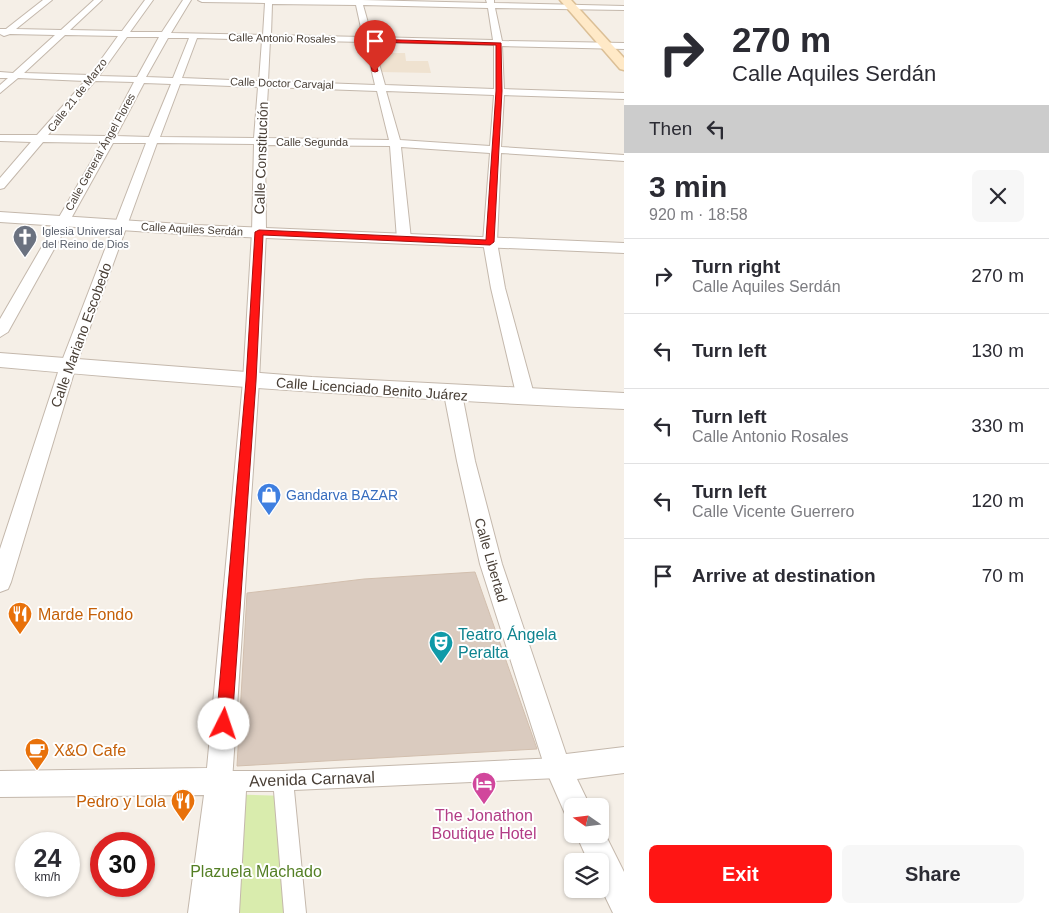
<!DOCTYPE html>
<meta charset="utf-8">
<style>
:root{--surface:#fff;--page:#f7f7f7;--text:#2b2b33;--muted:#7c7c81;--line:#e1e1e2;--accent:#ff1514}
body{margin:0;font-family:Helvetica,sans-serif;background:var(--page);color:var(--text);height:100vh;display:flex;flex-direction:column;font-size:19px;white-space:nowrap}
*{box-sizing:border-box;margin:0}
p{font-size:16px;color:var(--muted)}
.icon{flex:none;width:28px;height:28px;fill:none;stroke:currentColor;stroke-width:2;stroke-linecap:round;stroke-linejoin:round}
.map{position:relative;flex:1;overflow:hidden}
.sheet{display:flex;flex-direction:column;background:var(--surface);width:425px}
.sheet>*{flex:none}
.top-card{background:#fff;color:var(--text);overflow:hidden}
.needle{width:32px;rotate:284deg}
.tools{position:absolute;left:564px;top:798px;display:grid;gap:10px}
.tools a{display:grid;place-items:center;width:45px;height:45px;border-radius:8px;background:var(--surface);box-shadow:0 1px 4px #0004;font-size:25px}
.speed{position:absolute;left:15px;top:832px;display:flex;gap:10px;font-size:25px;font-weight:700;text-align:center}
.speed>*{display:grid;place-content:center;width:65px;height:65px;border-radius:50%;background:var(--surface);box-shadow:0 1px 4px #0004;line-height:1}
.speed small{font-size:12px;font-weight:400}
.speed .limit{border:8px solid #d22;background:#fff;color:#111}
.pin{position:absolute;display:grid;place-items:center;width:42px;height:42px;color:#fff;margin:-51px -21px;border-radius:50% 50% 50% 0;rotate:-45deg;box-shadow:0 0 5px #0007}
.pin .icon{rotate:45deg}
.me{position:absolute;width:55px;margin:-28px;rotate:4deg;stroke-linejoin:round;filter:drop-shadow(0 0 4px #0008)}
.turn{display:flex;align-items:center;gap:18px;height:105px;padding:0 25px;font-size:22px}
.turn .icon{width:65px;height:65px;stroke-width:2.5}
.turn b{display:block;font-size:35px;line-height:42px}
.then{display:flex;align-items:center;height:48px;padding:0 25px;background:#0003;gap:10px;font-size:19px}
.round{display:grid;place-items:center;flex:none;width:52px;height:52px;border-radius:8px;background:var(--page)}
.overview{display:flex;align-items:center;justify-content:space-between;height:85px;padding:0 25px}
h1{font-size:30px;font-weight:800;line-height:38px}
.action{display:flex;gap:10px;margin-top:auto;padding:10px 25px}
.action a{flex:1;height:58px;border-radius:8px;background:var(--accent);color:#fff;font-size:20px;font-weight:800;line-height:58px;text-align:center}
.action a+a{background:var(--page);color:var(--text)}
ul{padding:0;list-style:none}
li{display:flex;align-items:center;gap:15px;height:75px;padding:0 25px;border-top:1px solid var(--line)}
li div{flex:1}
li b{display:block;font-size:19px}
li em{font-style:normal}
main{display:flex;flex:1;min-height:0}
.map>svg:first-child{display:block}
.education{fill:#efe2d0}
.green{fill:#d9ecad}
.building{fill:#dacbbf;stroke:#d2bfae}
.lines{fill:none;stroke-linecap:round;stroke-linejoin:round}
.pedestrian-casing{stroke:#c4b8ac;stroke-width:2}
.minor-casing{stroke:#c4b8ac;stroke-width:2}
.tertiary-casing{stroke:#c4b8ac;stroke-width:2}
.secondary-casing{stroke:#dbbf96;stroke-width:3}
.pedestrian{fill:#fff;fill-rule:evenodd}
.minor{fill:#fff;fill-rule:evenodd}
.tertiary{fill:#fff;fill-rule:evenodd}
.secondary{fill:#ffe9c7;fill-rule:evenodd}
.route{fill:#ff1514;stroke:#a60e0d}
.labels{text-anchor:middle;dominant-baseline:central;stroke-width:4;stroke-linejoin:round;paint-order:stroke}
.far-street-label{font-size:11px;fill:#483e35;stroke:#fff}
.far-worship-label{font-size:11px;fill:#5b616d;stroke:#fff;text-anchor:start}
.street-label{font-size:14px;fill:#483e35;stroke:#fff}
.shop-label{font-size:14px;fill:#366cbe;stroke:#fff;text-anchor:start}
.near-food-label{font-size:16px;fill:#c56008;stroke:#fff;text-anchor:start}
.near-culture-label{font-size:16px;fill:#0d838f;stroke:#fff;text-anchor:start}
.near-street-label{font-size:16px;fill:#483e35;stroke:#fff}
.near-hotel-label{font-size:16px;fill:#b23c85;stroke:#fff}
.near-park-label{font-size:16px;fill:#547f24;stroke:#fff}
</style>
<main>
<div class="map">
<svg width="624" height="913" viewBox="0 0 624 913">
<rect width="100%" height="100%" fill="#f5efe7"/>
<path class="education" d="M378,53H405L406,61H428L431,73L380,72Z"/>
<path class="green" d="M221,794L288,796L305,913H210Z"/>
<path class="building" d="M475,572L537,749L237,766L247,593L364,579Z"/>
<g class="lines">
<defs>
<path id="pedestrian" d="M558,758L565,761L568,768L565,775L558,778L294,790L306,913H284L274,791H246L239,913H217L226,791L212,788L209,781L212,774L219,771H283Z"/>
<path id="minor" d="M43,0H52L16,29L61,30L94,0H102L70,30L122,31L145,0H153L130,32H162L183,0H191L171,33L263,35L265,3L202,2L198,0H362L487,3L486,0H494V3L624,6V10L495,8L502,41L624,43V49L502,46L504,89L624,93V99L504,95L501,147L624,155V161L501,153L497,242L505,288L535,398L532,402L526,404L520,402L517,398L491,288L483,242L490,153L401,147L411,239L404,243L397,239L390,146L265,145L266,232L259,381L232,781L218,913H188L204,795L0,797V771L207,768L243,381L252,232L254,144L157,143L76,366L11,582L8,589L0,592V549L60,366L146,143H113L8,332L0,337V319L102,143L43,142L4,188L0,189V178L31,142L0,141V135H37L85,81L18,78L0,93V85L8,78H0V72L13,73L55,35L10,34L4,36L0,34V29H6ZM272,4L356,5L363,37L271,35ZM363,5L488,8L493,40L372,37ZM65,35L118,36L90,75L24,73ZM127,37H159L137,77L99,76ZM168,38H189L173,78L146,77ZM197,38L262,40L259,81L182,78ZM270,40L365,42L375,85L268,81ZM373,42L494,45V89L385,85ZM95,81L134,82L106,136L48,135ZM144,83L171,84L149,137L116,136ZM180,84L258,87L254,138L160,137ZM268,87L377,91L389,140L265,138ZM386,91L494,95L490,146L400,140Z
M453,388L459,390L462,394L475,461L502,564L566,754L624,747V773L577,779L590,806H572V818L566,816L545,768L480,564L457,461L444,394L447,390Z
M600,824L624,872V913H613L600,886V861H588L576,834H600Z"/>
<path id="tertiary" d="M0,212L196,225L624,243V253L196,235L0,222Z
M0,353L312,377L624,393V409C416,400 208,386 0,367Z"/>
<path id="secondary" d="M560,0H571L624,58V70L620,69Z"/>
</defs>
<use href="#pedestrian" class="pedestrian-casing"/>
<use href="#minor" class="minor-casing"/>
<use href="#tertiary" class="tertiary-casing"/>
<use href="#secondary" class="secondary-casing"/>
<use href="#pedestrian" class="pedestrian"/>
<use href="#minor" class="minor"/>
<use href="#tertiary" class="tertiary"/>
<use href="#secondary" class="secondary"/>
</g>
<path class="route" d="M367,39L501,43L502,91L494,242L490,245L263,235L256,381L232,724L229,730L224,732L218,730L216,724L246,381L255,232L259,230L486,240L496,91V45L370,42L378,71L375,72L372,71L365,40Z"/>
<defs>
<symbol id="church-pin" viewBox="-11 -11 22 30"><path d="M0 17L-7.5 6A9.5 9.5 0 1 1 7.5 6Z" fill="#6b7280" stroke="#fff"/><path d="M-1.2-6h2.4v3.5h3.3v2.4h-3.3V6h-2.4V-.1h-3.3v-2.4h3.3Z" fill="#fff"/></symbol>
<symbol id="shop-pin" viewBox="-11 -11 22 30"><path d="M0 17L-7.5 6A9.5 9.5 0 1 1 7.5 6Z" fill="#3f7fe0" stroke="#fff"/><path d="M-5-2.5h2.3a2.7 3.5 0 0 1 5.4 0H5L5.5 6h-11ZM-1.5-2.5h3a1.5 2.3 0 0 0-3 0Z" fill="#fff"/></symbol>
<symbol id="restaurant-pin" viewBox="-11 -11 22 30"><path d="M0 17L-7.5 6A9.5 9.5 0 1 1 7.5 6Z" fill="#e8710a" stroke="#fff"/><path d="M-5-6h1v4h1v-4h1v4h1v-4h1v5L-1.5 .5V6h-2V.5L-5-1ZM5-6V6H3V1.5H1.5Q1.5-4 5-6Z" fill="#fff"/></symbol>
<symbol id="theatre-pin" viewBox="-11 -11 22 30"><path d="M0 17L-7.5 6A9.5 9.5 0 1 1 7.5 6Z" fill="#0f9aa8" stroke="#fff"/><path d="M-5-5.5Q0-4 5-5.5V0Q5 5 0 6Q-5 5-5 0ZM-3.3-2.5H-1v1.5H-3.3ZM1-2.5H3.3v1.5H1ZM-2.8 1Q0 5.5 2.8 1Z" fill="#fff"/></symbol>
<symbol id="cafe-pin" viewBox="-11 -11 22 30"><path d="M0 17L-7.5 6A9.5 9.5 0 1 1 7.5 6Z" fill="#e8710a" stroke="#fff"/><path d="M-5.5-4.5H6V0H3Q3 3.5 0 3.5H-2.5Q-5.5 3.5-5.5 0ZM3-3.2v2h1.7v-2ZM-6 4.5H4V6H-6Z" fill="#fff"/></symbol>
<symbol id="hotel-pin" viewBox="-11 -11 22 30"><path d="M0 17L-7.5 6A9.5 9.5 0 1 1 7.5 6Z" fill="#d1479c" stroke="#fff"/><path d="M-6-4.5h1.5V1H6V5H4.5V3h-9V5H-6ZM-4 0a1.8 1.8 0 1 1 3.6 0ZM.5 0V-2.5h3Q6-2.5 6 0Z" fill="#fff"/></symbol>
</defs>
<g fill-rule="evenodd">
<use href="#church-pin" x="11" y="223" width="28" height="38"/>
<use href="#shop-pin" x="255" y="481" width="28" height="38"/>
<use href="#restaurant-pin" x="6" y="600" width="28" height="38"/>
<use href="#theatre-pin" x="427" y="629" width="28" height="38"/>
<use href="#cafe-pin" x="23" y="736" width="28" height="38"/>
<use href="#hotel-pin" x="470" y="770" width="28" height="38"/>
<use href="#restaurant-pin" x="169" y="787" width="28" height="38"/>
</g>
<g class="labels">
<g class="far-street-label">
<text transform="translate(282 38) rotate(1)">Calle Antonio Rosales</text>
<text transform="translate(282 83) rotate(2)">Calle Doctor Carvajal</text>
<text transform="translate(77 95) rotate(-52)">Calle 21 de Marzo</text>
<text x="312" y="142">Calle Segunda</text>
<text transform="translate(100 152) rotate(-61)">Calle General Ángel Flores</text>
<text transform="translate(192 229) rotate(3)">Calle Aquiles Serdán</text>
</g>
<g class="far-worship-label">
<text x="42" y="231">Iglesia Universal<tspan x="42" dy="13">del Reino de Dios</tspan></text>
</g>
<g class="street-label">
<text transform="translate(261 158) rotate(-88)">Calle Constitución</text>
<text transform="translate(81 335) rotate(-70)">Calle Mariano Escobedo</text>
<text transform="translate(372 389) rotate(4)">Calle Licenciado Benito Juárez</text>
<text transform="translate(491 560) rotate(74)">Calle Libertad</text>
</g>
<g class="shop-label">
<text x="286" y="495">Gandarva BAZAR</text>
</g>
<g class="near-food-label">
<text x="38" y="614">Marde Fondo</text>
<text x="54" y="750">X&amp;O Cafe</text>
<text x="166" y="801" text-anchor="end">Pedro y Lola</text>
</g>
<g class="near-culture-label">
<text x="458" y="634">Teatro Ángela<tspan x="458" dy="18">Peralta</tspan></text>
</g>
<g class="near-street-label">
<text transform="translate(312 779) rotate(-2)">Avenida Carnaval</text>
</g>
<g class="near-hotel-label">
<text x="484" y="815">The Jonathon<tspan x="484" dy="18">Boutique Hotel</tspan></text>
</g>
<g class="near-park-label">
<text x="256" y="871">Plazuela Machado</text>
</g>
</g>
</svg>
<div class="tools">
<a><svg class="needle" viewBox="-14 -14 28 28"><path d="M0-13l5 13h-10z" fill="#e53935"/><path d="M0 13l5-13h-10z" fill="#7c7c81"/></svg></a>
<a><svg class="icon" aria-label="layers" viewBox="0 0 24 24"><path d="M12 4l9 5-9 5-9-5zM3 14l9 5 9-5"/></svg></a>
</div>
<div class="speed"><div>24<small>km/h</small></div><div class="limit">30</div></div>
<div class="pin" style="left:375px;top:71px;background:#d93025"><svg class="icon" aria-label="arrive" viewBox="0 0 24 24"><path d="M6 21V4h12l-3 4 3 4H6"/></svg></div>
<svg class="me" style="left:224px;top:724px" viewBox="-20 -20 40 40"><circle r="19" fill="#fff"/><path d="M0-13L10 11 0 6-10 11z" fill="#ff1514"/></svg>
</div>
<section class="sheet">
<div class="top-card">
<div class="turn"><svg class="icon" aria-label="right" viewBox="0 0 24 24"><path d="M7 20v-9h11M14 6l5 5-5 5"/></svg><div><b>270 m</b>Calle Aquiles Serdán</div></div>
<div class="then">Then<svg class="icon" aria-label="left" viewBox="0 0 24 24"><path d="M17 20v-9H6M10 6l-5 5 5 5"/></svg></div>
</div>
<div class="overview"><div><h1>3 min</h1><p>920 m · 18:58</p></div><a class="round"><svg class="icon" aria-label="close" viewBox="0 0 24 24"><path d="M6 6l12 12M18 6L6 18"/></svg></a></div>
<ul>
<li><svg class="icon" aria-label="right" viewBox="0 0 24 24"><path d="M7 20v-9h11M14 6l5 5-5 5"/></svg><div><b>Turn right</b><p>Calle Aquiles Serdán</p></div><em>270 m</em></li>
<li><svg class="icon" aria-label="left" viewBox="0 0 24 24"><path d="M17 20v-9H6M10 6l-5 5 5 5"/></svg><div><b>Turn left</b></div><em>130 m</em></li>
<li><svg class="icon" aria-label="left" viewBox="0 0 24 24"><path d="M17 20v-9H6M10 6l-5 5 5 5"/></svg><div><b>Turn left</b><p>Calle Antonio Rosales</p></div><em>330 m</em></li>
<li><svg class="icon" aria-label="left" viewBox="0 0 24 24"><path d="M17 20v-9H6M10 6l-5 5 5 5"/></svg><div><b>Turn left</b><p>Calle Vicente Guerrero</p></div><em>120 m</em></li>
<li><svg class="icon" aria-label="arrive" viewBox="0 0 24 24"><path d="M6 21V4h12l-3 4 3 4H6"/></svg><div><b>Arrive at destination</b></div><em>70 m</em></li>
</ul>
<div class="action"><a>Exit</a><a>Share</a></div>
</section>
</main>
